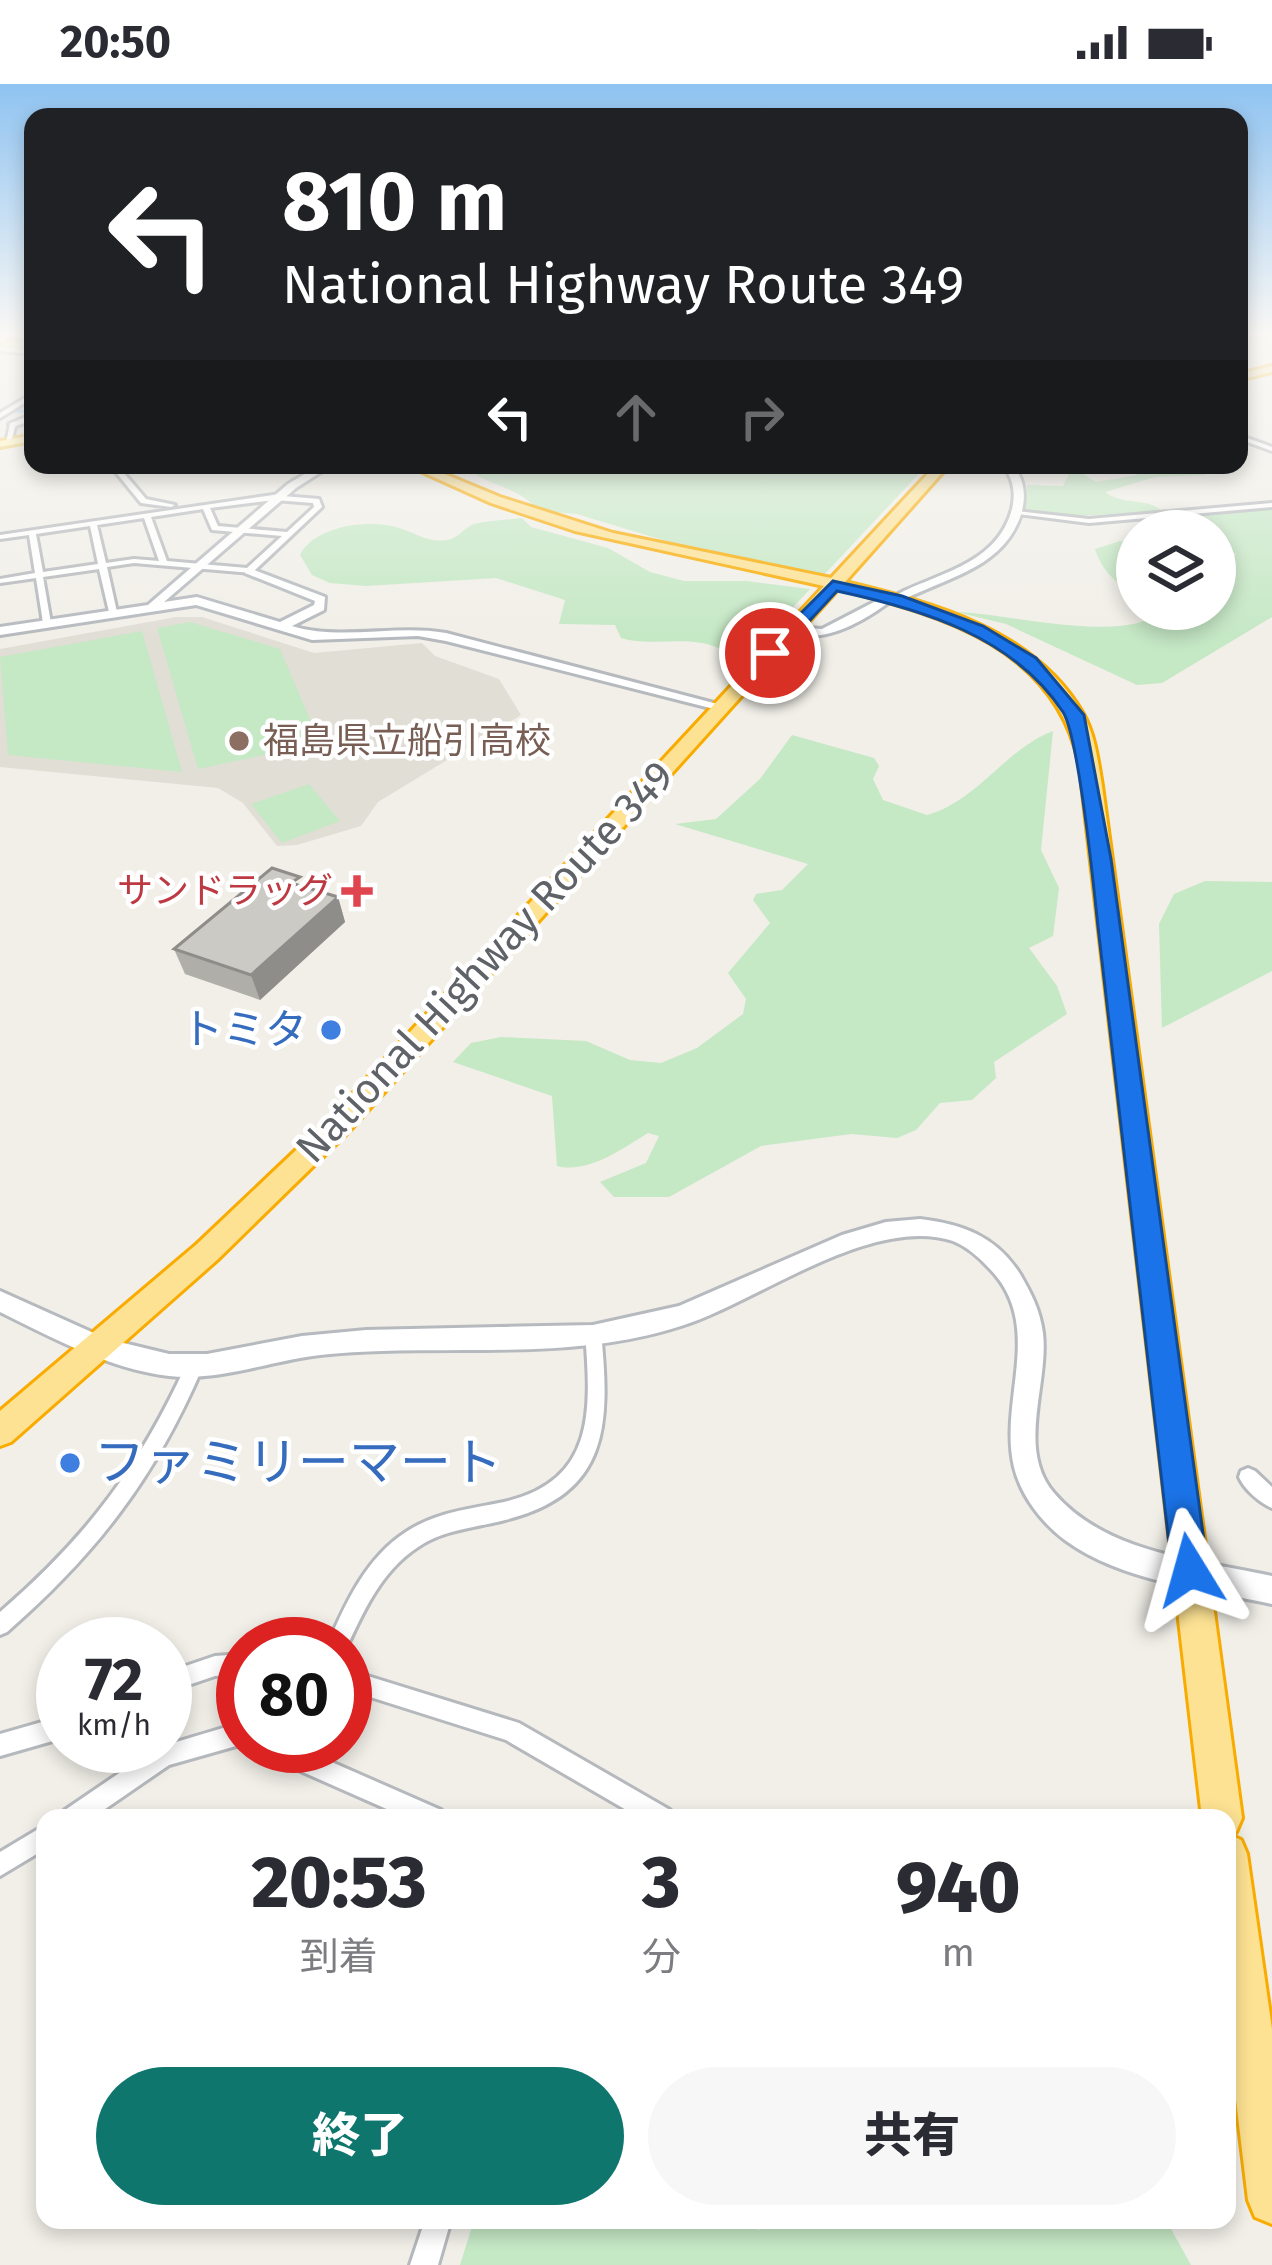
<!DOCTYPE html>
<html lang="ja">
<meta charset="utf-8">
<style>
:root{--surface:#fff;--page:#f7f7f7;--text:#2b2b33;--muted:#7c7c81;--accent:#0f766e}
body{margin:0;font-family:"Fira Sans","Noto Sans JP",sans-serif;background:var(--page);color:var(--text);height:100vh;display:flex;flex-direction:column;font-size:45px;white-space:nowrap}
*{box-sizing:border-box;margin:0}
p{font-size:39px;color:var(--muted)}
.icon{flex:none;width:66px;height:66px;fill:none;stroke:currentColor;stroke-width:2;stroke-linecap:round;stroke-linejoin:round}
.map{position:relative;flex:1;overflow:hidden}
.panel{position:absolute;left:36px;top:1725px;width:1200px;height:420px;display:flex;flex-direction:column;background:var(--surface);border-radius:24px;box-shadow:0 6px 18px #0003}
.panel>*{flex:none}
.hud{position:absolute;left:24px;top:24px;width:1224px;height:366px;border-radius:24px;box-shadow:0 6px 18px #0003;background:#202124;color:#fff;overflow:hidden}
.tools{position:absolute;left:1116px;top:426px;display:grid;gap:24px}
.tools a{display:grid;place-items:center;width:120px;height:120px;border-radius:50%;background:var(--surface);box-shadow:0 6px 18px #0003;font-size:60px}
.speed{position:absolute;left:36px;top:1533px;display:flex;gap:24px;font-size:60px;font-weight:700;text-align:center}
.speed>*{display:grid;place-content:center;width:156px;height:156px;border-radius:50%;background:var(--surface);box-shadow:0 6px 18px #0003;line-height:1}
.speed small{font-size:30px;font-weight:400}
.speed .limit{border:18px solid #d22;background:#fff;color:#111}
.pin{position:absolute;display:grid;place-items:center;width:102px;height:102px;color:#fff;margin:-51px;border:6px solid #fff;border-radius:50%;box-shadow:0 3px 12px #0007}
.me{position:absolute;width:132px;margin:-66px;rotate:352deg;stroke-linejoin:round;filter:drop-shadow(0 0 9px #0008)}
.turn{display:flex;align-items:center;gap:42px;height:252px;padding:0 60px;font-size:54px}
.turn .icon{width:156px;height:156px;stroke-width:2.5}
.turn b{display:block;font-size:84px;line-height:102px}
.lanes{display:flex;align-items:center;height:114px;padding:0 60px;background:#0003;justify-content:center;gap:60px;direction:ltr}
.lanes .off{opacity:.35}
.eta{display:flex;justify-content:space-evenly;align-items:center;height:204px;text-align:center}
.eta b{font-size:72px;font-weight:800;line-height:84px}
.button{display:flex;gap:24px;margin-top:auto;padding:24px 60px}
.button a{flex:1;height:138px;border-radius:72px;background:var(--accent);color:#fff;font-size:48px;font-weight:800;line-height:138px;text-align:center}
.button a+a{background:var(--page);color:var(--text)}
.status{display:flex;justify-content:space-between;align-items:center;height:84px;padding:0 60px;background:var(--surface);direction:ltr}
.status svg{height:33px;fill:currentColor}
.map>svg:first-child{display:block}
.education{fill:#e1ded6}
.green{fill:#c5e8c5}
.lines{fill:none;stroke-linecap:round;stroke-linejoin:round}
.stream{stroke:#aadaff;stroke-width:3}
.street-casing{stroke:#b5b8bc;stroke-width:6}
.secondary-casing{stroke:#b6babf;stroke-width:6}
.primary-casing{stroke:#f2c960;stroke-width:6}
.highway-casing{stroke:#f9ab00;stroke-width:6}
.street{fill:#fff;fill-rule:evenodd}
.secondary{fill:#fff;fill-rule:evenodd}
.primary{fill:#fff2af;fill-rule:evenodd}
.highway{fill:#fde293;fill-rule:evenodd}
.wall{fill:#afaea9}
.shaded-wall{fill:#8f8d8a}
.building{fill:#cccac5;stroke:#8f8d8a;stroke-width:3}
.route{fill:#1a73e8;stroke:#114b97;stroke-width:3}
.education-dot{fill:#8d6e63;stroke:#fff;stroke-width:4.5}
.health-dot{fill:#e0444e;stroke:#fff;stroke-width:4.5}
.shop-dot{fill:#3f7fe0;stroke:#fff;stroke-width:4.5}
.labels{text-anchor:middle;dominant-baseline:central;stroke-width:9;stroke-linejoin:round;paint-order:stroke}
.far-education-label{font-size:36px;fill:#785e54;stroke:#fff;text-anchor:start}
.far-health-label{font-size:36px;fill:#be3a42;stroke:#fff;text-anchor:end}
.street-label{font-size:42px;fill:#5f6368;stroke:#fff}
.shop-label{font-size:42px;fill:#366cbe;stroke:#fff;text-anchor:end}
.near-shop-label{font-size:51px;fill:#366cbe;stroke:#fff;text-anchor:start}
</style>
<div class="status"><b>20:50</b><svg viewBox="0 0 49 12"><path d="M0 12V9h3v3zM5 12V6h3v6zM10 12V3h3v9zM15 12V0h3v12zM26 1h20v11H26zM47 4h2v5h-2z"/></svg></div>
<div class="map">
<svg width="1272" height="2181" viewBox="0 0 1272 2181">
<rect width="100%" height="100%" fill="#f1efe8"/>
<path class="education" d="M176,533H202L314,569L422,559L435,572L499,595L521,631L378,718L361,742L297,761L277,762L243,719L218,704L0,683V565Z"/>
<path class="green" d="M462,381L610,386L608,381H927L822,493L712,471L577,430L538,427C520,402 485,402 462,381Z
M1151,381H1195L1206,391L1155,393L1105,408C1124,422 1147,413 1162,427L1077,432L1025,427L1027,401L1063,402L1072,383L1096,398L1137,391V384Z
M1272,425V533L1162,599L1137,601L1006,540L956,528C1006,529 1122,560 1159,529L1155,525H1215V474L1230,479L1236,470L1215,458V447H1195L1193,439L1201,430Z
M522,434L531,443L608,464L650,488L684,497H747L810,505L750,570C731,573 720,562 702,559C675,554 648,562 621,554L615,541L559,540L565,516L496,494L366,502L330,499L312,491L300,471C314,442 367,435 396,443C415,448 429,461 451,455C460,452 465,443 474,440C489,436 507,436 522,434Z
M1120,457H1137V513C1118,500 1102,488 1095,465Z
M190,538L280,565L320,659L198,685L157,544Z
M142,547L182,688L8,671L0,573Z
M1053,647L1041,766L1059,804L1053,852L1029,864L1057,902L1067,930L994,978L996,994L972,1016L940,1019L916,1046L897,1054L851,1050L761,1062L669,1113H614L600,1098L646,1079L659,1052L648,1049C622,1065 588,1090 557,1082L552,1012L453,978L471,959L501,953L586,957L630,976L661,979L697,964L743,930L746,915L728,889L770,839L753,816L756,810L782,806L808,780L675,740L716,735L760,695L792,651L874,674L879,682L873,695L883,716L927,731C976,718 1007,664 1053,647Z
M309,700L340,737L282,759L251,720Z
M1205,797L1272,798V887L1162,944L1159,840L1174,810Z
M474,2136H729L759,2146L775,2136H1166L1191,2181H460Z"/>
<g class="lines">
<path class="stream" d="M0,327H33"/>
<defs>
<path id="street" d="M9,249H15L0,258V254Z
M0,263L33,266V270L0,267Z
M33,309V314L0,334V329Z
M13,338L16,340L11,358L6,359L10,340Z
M1239,351L1272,363V367L1239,355Z
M110,381H117L146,415L175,421L171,423L141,419Z
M280,410L283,412L319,415L322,423L252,489L134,479L107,483L117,528L113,531L109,528L99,485L43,493L51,539L47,542L43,539L36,494L0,499V495L35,489L29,451L0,455V451ZM275,416L313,419L314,423L287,448L218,442L210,424ZM203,425L212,446L282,452L247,484L167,477L151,433ZM144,434L159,477L134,475L106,479L97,441ZM90,442L98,480L43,488L36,450Z
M1272,419V423L1089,439L1011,429L1015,427L1089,435Z
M593,1241L599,1243L601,1248C610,1340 610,1410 505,1436C475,1444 444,1445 418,1463C381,1487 363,1528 345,1567V1560H328C346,1518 367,1473 406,1448C436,1428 470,1425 504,1418C596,1397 591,1326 585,1248L587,1243Z
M194,1274L200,1277L203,1282C155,1394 98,1468 7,1548L0,1551V1528C88,1452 140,1382 188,1277Z
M1248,1384L1255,1387L1272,1403V1424C1260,1419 1244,1405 1239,1393L1241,1387Z
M243,1570V1590L215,1592L165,1609V1589L215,1572Z
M345,1585L519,1639L670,1726L673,1734H640L506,1656L345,1605Z
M63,1632V1654L0,1672V1650Z
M243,1638V1660L169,1681L92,1734H62L65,1726L156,1664Z
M259,1662H295L441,1726L444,1734H407L262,1670Z
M45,1741V1765L0,1792V1768Z
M425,2136H451L438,2181H410Z"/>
<path id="secondary" d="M33,330V336L13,343L9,340Z
M320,381H332L296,404L164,518L197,513L280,538L314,521L315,517L245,489V485L249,484L325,513L324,526L292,542C341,557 395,540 446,549L729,623L722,627L446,557L418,552L312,556L196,521L0,551V543L148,521L288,400Z
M1003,381H1013C1024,395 1026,410 1022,427C1006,484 947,493 901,517H893V513L904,507C947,487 998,477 1012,425C1016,408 1013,395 1003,381Z
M878,516L888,519C859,540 820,562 785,547L791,543L822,545Z
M920,1135C962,1140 996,1152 1020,1190C1031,1209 1040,1226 1043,1249C1049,1300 1016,1365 1054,1409C1106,1470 1199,1476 1272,1492V1520C1205,1505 1122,1498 1065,1456C1042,1439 1021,1412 1014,1383C998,1316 1046,1241 989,1184C980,1174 966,1162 953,1157C872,1130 757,1218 681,1242C567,1279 447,1259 330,1270C276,1274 223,1298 169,1292C109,1285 53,1254 0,1228V1207L107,1255L169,1270H207L302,1252L366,1246L593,1241L679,1222L842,1151L886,1138Z"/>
<path id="primary" d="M33,351V357L0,363V357Z"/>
<path id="highway" d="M0,257L33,259V265L0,263Z
M1272,282V288L1239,296V290Z
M407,381H423L500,413L613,449L831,494L936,381H949L845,498C932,519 1035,546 1083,630C1095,651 1098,678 1102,702L1242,1734L1236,1748L1230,1751L1241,1756L1247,1770L1272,1945V2140L1255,2133L1248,2116L1227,1941V1734H1202L1080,683C1058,564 942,530 838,505L350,1046L217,1176L11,1358L0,1362V1327L197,1160L332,1032L824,502L575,447L491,419Z"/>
</defs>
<use href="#street" class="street-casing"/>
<use href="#secondary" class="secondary-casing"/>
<use href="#primary" class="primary-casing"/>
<use href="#highway" class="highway-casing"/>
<use href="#street" class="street"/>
<use href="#secondary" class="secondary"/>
<use href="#primary" class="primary"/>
<use href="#highway" class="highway"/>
</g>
<path class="wall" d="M302,802L338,813L345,838L260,916L185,890L174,865Z"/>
<path class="shaded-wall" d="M338,813L345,838L260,916L251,891Z"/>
<path class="building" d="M272,784L300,793L291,799L338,813L251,891L174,865Z"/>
<linearGradient id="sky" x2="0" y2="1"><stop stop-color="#8fc3f1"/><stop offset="0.45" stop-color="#f9f8f5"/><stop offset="1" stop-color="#f9f8f5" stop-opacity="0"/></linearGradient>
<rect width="1272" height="554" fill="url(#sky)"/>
<path class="route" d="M833,497L902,512L983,542L1036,574L1084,631L1111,775L1208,1486L1202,1498L1190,1503L1177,1498L1172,1486C1147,1271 1123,1057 1098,843C1094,805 1079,653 1063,628C1013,552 921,525 837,507L776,573H764V566Z"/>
<circle class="education-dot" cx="239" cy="657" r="12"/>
<path class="health-dot" d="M351 789h12v12h12v12h-12v12h-12v-12h-12v-12h12z"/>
<g class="shop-dot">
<circle cx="331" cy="946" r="12"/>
<circle cx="70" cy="1379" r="12"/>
</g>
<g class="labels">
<g class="far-education-label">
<text x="263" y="657">福島県立船引高校</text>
</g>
<g class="far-health-label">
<text x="333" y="807">サンドラッグ</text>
</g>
<g class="street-label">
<text transform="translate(485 878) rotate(-47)">National Highway Route 349</text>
</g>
<g class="shop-label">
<text x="307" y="946">トミタ</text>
</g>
<g class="near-shop-label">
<text x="94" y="1379">ファミリーマート</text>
</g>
</g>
</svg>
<div class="tools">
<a><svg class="icon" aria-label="layers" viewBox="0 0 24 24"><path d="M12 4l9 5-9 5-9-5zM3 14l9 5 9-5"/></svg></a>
</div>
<div class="speed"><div>72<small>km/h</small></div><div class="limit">80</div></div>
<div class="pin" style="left:770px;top:569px;background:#d93025"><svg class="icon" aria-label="arrive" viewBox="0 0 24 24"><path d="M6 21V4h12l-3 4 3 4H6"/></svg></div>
<svg class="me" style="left:1190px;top:1486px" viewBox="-20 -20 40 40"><path d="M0-17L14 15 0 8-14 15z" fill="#1a73e8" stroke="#fff" stroke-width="4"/></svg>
<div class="hud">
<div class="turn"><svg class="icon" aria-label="left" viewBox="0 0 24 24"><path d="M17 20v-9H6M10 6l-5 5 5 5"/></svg><div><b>810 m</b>National Highway Route 349</div></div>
<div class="lanes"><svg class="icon" aria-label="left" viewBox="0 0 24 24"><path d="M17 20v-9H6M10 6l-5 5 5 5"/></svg><svg class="icon off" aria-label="ahead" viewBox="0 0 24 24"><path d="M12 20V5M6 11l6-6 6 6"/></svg><svg class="icon off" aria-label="right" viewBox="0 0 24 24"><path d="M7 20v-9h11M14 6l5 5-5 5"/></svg></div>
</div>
<section class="panel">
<div class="eta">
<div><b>20:53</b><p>到着</p></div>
<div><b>3</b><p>分</p></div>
<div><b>940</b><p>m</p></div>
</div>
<div class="button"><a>終了</a><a>共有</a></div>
</section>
</div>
